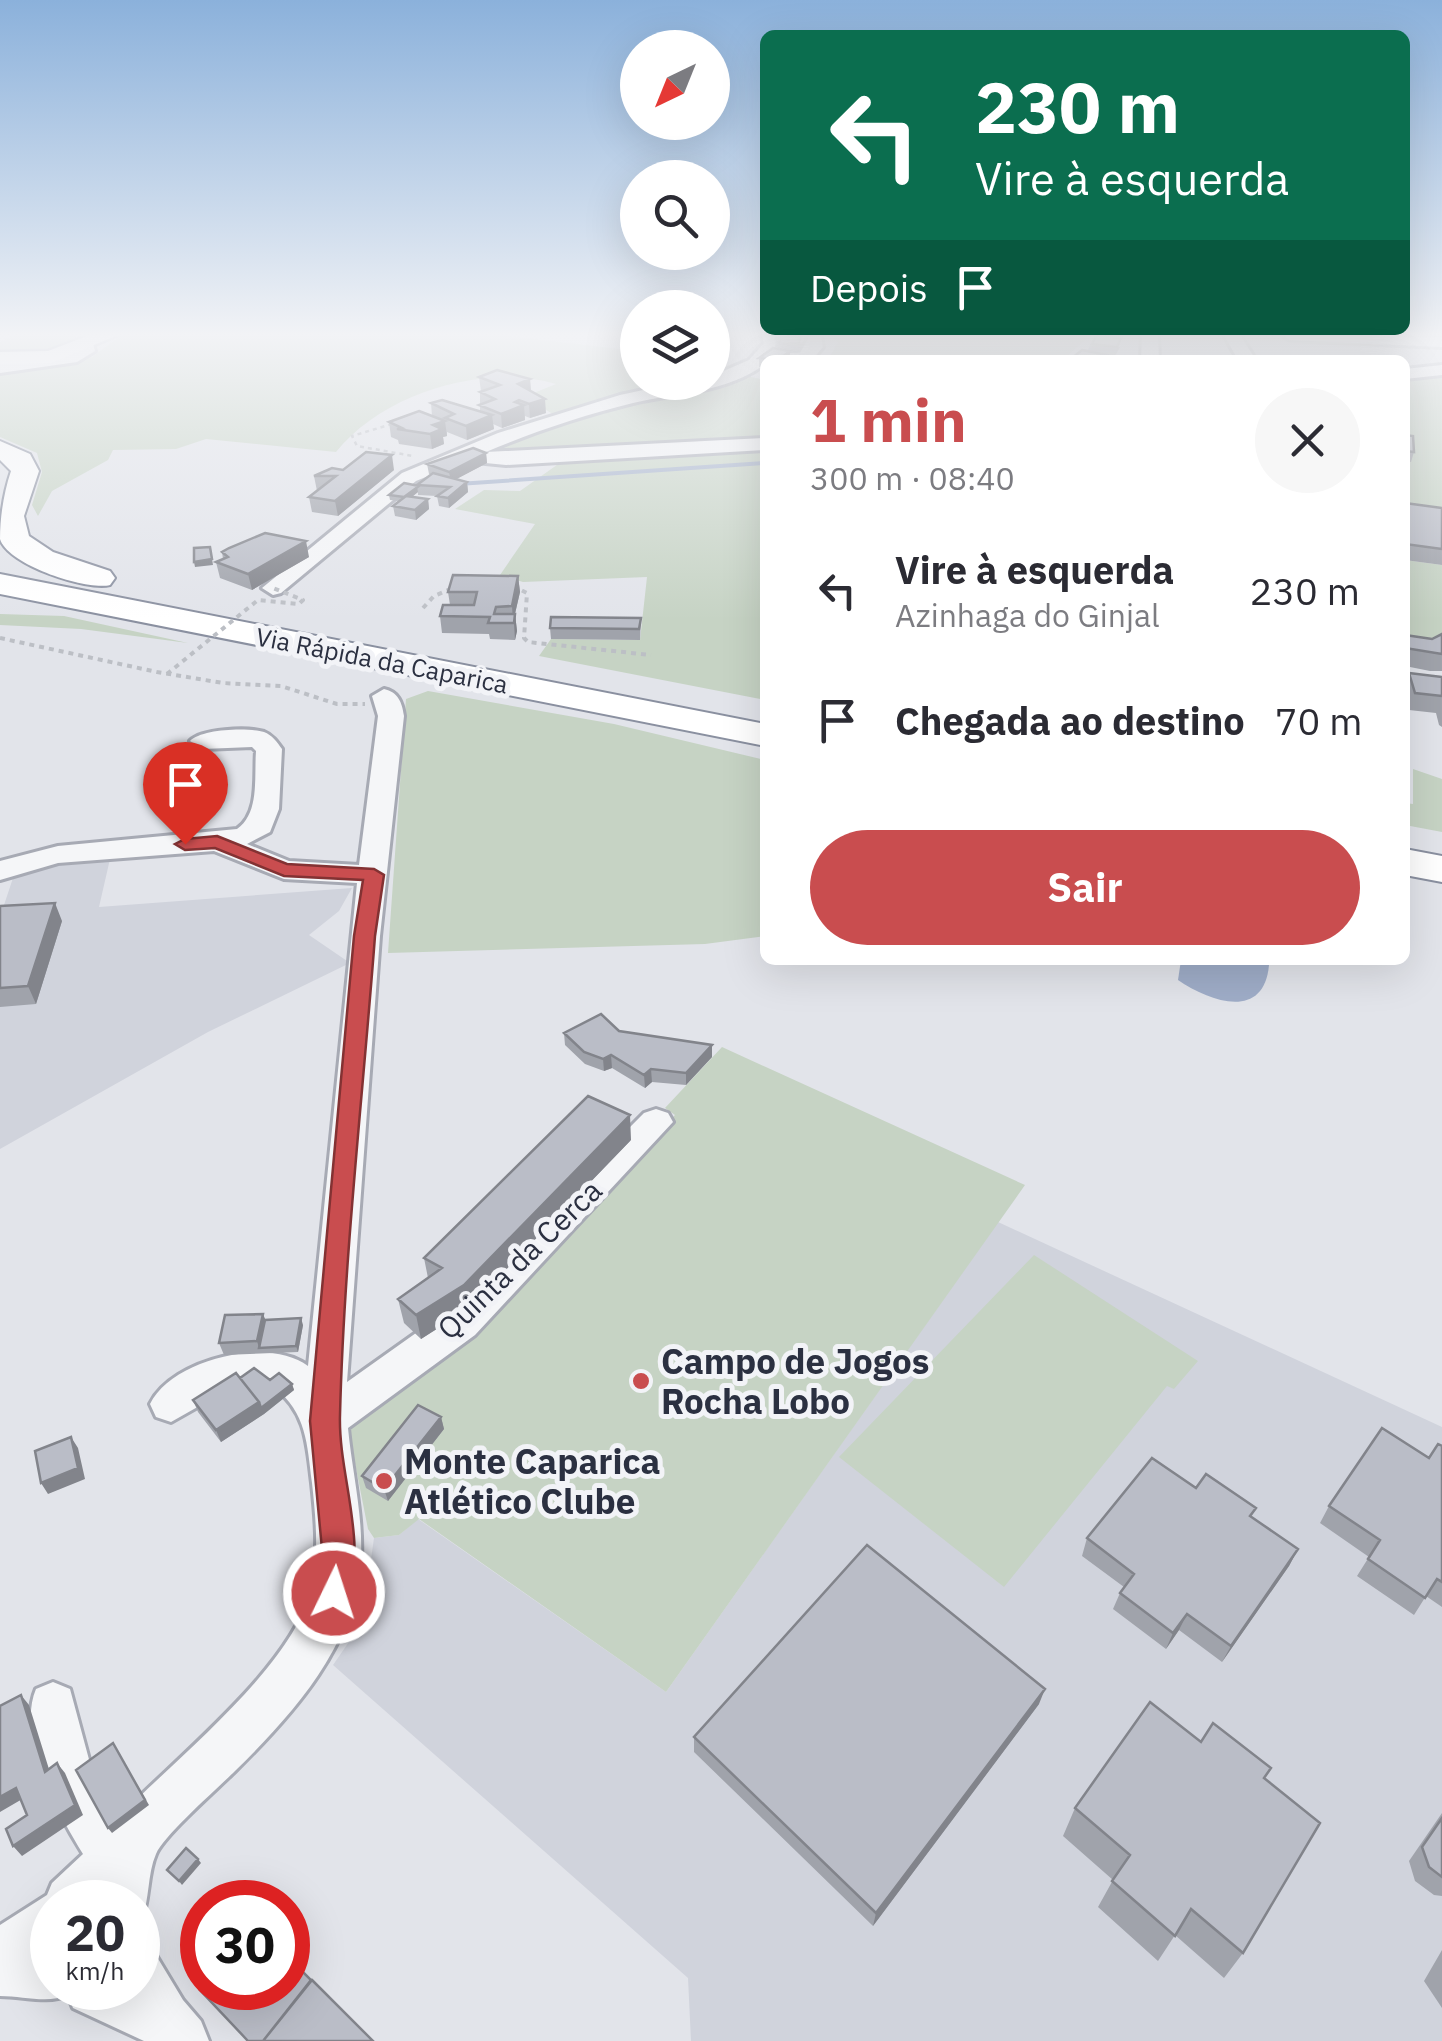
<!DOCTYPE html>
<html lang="pt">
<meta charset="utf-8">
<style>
:root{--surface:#fff;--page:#f7f7f7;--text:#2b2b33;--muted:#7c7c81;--accent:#c94d4f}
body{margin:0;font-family:"IBM Plex Sans",sans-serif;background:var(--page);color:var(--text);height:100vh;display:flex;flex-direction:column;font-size:38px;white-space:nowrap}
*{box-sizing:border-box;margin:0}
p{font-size:32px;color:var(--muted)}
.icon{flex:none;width:55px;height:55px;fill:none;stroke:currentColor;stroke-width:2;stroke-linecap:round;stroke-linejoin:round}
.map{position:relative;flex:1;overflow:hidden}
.sheet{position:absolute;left:760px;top:355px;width:650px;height:610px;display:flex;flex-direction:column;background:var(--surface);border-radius:15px;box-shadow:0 10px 40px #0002}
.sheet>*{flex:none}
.hud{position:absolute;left:760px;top:30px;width:650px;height:305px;border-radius:15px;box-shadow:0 10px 40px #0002;background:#0b6e4f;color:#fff;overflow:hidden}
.needle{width:65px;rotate:223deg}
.controls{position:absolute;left:620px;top:30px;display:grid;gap:20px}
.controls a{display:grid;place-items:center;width:110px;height:110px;border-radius:50%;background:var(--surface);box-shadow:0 10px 40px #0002;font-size:50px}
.speed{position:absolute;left:30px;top:1880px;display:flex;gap:20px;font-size:50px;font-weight:700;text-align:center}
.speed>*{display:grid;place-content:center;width:130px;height:130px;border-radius:50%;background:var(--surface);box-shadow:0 10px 40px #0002;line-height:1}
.speed small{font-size:25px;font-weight:400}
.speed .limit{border:15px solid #d22;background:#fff;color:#111}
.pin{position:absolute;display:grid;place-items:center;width:85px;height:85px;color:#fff;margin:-102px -42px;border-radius:50% 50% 50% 0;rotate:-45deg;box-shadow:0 0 10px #0007}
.pin .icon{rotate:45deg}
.me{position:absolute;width:110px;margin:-55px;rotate:4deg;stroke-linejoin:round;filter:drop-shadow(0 0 8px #0008)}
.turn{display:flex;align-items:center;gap:35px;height:210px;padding:0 50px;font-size:45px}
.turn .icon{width:130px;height:130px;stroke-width:2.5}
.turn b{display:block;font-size:70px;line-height:85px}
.then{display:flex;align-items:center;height:95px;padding:0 50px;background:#0003;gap:20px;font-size:38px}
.round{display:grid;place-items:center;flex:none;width:105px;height:105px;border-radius:52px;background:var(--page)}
.overview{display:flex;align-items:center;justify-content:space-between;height:170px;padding:0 50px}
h1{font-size:60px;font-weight:700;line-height:75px;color:var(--accent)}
.cta{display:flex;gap:20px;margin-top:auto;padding:20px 50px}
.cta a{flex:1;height:115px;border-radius:60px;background:var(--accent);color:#fff;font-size:40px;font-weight:700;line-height:115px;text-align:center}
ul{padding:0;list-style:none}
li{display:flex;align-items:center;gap:30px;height:130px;padding:0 50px}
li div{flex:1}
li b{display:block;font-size:38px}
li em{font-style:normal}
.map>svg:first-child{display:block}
.built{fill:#d0d3dc}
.green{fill:#c6d3c4}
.water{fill:#9fadc8}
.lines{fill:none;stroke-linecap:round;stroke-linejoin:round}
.stream{stroke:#9fadc8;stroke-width:4}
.minor-casing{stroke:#a7aab4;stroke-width:6}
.major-casing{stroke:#a2a7b5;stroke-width:5}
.highway-casing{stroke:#8a90a0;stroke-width:4}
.path-far1{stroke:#bcbfc5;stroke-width:2.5;stroke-dasharray:4 4;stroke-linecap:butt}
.path{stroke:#bcbfc5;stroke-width:4;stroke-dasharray:5 5;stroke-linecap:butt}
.minor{fill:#f5f6f8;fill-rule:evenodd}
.major{fill:#fff;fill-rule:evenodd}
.highway{fill:#fff;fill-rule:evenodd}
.path-bridge{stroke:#bcbfc5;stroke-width:4;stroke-dasharray:5 5;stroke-linecap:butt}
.wall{fill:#a0a3ab}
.shaded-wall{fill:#82848b}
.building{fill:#babdc7;stroke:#82848b;stroke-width:2.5}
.route{fill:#c94d4f;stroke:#833233;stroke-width:2.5}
.poi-dot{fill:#c94d4f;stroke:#f2f3f7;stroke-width:4}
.labels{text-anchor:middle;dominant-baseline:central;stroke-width:10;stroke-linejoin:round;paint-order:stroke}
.far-street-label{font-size:25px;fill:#2b3041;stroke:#f2f3f7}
.street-label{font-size:30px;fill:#2b3041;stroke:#f2f3f7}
.near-poi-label{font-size:35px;font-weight:bold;fill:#2b3041;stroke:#f2f3f7;text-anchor:start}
</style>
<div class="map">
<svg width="1442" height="2041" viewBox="0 0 1442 2041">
<rect width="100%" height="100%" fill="#e2e4ea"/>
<path class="built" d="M110,859L99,907L352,888L339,911L309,935L350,963L208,1032L0,1149V917L16,869Z
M998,1222L1442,1427V2041H691L688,1978L333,1665L362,1623L374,1538L399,1535L418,1519L666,1692Z"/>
<path class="green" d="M15,335H75L78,339L59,352H0V342Z
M122,335H500L637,351L638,382H683L558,417L524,397L556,384C483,363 384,393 336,452L206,439L176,449L113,450L108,460L52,491L38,516L32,505L42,472L37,453L0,437V374L70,364L92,357Z
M831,335H1090L1063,360H828L838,342Z
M1442,374V519L1405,513V376Z
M742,375L765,380V441L494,456L484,451L616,405Z
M765,447V700L539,656L551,639L640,640L647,577L523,582L500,575L535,524L455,509L484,490L520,491L564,460Z
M1405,560L1442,565V647L1405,653Z
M0,614L64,616L188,643L81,629L0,625Z
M428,691L614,724L765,760V936L705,944L388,953L406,699Z
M1413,769L1442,779V832L1405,825V803L1413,804Z
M722,1047L1025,1185L666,1692L419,1519L399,1535L374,1538L368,1529L346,1418L476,1321L675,1115L665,1108Z
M1034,1255L1198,1361L1174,1389L1167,1386L1004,1587L839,1457Z"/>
<path class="water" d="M1181,960H1263L1269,965C1264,1021 1210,1002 1178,980Z"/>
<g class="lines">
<path class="stream" d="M1070,360L1088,354L1098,335
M458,484L765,463"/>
<defs>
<path id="minor" d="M761,335H777L780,343L777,350L800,353L809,337H821L823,347L812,360H765V364C729,392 676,393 633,403C584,415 533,432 486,452L765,438V450L506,465L465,461L416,481L281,593L273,595L262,588L402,473L498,433L620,395L681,382H712V376L749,360L764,343Z
M1142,335H1158L1159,360H1141Z
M1224,335H1240L1256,360H1238Z
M1282,335L1442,337V347L1290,340Z
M80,340H92L95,351L77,362L0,373V363L72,353L78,349Z
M1442,365V375L1405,379V369Z
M384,689C398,692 402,702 404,716L380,936L347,1382L447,1311L644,1113L656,1109L668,1113L673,1122L475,1335L348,1428C352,1471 363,1514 361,1558C356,1644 294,1713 235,1771C218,1788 164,1835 156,1854C147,1874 150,1900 141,1921L138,1922V1902H52V1988H138V1949L157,1957L183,2000L201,2021L209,2041H144L73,2008L68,1995C47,2004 24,1996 0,1996V1925L47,1895L52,1883L83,1854C58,1814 16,1736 36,1689L53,1682L70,1689L94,1778L119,1817C174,1760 286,1672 309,1597C320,1560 316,1520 312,1483C307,1444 307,1413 274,1387L224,1392L171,1422L156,1417L150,1404C172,1359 269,1336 308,1366L357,883L284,879L214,851L58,863L0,880V861L58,846L237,829C260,813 254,777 256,751L252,747L203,749L190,741C201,729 247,727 264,732C272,735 277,742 282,749L279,809L270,832L247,844L289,861L359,865L378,716L372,696Z"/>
<path id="major" d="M90,335H118L51,363L0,364V352L48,351Z"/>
<path id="highway" d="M0,441L30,454L39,471L24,516L29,536L53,552L110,571L115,578L110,585C87,591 8,565 0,539C0,516 4,492 11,471L0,460Z
M0,574L765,724V746L0,594Z
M1405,849L1442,856V882L1405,875Z"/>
</defs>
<use href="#minor" class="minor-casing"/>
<use href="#major" class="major-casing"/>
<use href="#highway" class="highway-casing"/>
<path class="path-far1" d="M392,424L352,436L357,446L413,456"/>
<path class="path" d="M513,586L527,593L524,638L528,642L651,655
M423,608L434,596L453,588
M0,638L157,672L223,683L281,686L337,704H365"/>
<use href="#minor" class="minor"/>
<use href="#major" class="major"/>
<use href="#highway" class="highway"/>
<path class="path-bridge" d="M167,674L258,600L299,604L303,600L273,588"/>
</g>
<path class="wall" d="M776,339L802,343L798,353H790V360H765V368L759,367V358L775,348Z
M1092,344L1120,347L1115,356L1107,355L1106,360H1072V358L1091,352Z
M479,377L530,379L531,391L546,413L530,418L525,416V420L502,428L493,424L494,429L467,440L447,432V436L443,437L444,444L432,449L399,444L398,440L391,437L389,422L432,416L431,403L480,411V392L481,391Z
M1405,435L1414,452L1411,462L1405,461Z
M486,453L487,463L456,479L467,482L468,492L449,508L439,506L437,496L418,495V492L412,497L428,499L429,509L416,520L395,516L393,506L399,501L390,500L389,495L417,486L431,474H429L427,464Z
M343,470H394L338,516L312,512L309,497L317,491L314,476Z
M1405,503L1442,508V565L1405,560Z
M222,552L309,557L252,590L220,578L216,562L223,559Z
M518,576L520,592L515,614L517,631L515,640L490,639L489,634L442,633L440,616L450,605L448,592Z
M641,618L640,640L551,639L550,628Z
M1442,634V671H1430L1405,666V635L1432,639Z
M1409,673L1442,677V727L1439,725L1436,713L1409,710L1405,696V684Z
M0,906L62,921L36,1004L0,1007Z
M619,1031L712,1045V1057L686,1085L652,1082L645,1088L612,1068L604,1071L585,1064L565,1045L564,1033Z
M631,1140L468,1309L421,1339L404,1323L398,1299L428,1278L424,1258Z
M265,1320L303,1325L298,1352L224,1355L219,1343Z
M270,1380L292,1384L294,1390L264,1414L221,1442L198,1412L193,1400Z
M441,1417L444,1429L388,1501L366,1488L362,1476Z
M1442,1446V1607L1426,1596L1414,1615L1357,1576L1369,1557L1320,1523L1329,1506L1429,1458Z
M1196,1488L1256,1508L1251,1517L1298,1549L1289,1566L1222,1662L1179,1630L1166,1649L1113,1609L1120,1593L1124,1587L1082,1556L1087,1538Z
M1039,1704L873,1926L694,1752V1737Z
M1201,1742L1264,1778L1243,1953L1224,1978L1175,1935L1158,1961L1098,1907L1113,1880L1063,1836L1075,1808Z
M1442,1813V1896L1434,1895L1415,1881L1409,1861Z
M1442,1950V2008L1424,1981Z"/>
<path class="shaded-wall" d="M790,351V360H778Z
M530,379L531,393L518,384Z
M545,399L546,413L530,418L529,404Z
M519,400L520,407L524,405L525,420L502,428L501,414L515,402Z
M492,415L494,429L467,440L466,426Z
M445,421L447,436L443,437L444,444L432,449L430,434L433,425Z
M486,453L487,463L451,482L449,472Z
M392,455L394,470L338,516L335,501Z
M467,482L468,492L449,508L448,498Z
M417,487L418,492L405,502L404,497Z
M428,499L429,509L416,520L415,510Z
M306,541L309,557L252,590L248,574Z
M210,547L213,565L195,567L194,562Z
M518,576L520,592L513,622L512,606Z
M515,614L517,631L515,640L514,623Z
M55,903L62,921L36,1004L28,986Z
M712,1045V1057L686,1085V1073Z
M611,1055L612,1068L604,1071L603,1059Z
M651,1069L652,1082L645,1088L644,1075Z
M630,1115L631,1140L468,1309L421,1339L416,1315Z
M263,1314L268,1326L259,1348L257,1341Z
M301,1318L303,1325L298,1352L296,1346Z
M292,1384L294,1390L264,1414L261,1408Z
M259,1402L264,1414L221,1442L216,1430Z
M441,1417L444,1429L388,1501L384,1489Z
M71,1437L78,1448L85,1479L48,1494L41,1483Z
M1298,1549L1289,1566L1222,1662L1231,1646Z
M1187,1614L1179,1630L1166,1649L1173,1633Z
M1045,1689L1039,1704L873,1926L876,1913Z
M21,1695L29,1705L53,1782L45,1772Z
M116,1749L149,1805L112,1833L108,1828Z
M57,1763L65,1773L83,1815L22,1856L13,1846Z
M16,1788L24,1798L0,1812V1797Z
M198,1859L201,1863L182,1885L179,1881Z"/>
<path class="building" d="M777,335H802L798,344L779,343L781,339H776Z
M1097,335L1121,338L1117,347L1092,344Z
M773,348L790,351L778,360L759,358Z
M1082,350L1107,355L1102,360L1072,358Z
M497,370L530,379L518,384L545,399L529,404L519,400L515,402L524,405L501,414L479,405L495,399L480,392L500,385L479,377Z
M442,400L492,415L466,426L445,418L454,414L431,403Z
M419,411L445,421L433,425L442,429L430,434L397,429L402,428L389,422Z
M1405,435L1413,436L1414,452L1405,451Z
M473,448L486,453L449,472L427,464Z
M366,452L392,455L335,501L309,497L336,476H314L332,468L343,470Z
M433,473L467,482L448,498L437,496L450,487L417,485Z
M404,483L419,486L404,497L389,495Z
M406,496L428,499L415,510L393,506Z
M1405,503L1442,508V549L1405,544Z
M265,533L306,541L248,574L216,562L228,557L222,552L229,548Z
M210,547L212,559L194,562V548Z
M453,575L518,576L512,606L496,607L494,614H515L514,623H488L490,617L440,616L443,605H474L477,592H448Z
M551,617L641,618L639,629L550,628Z
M1442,634V654L1405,648V635L1432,639Z
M1409,673L1442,677V696L1415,693Z
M55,903L28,986L0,988V906Z
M601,1014L619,1031L712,1045L686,1073L651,1069L644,1075L611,1055L603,1059L584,1052L564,1033Z
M588,1096L630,1115L464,1285L416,1315L398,1299L442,1268L424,1258Z
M263,1314L257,1341L219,1343L225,1315Z
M301,1318L296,1346L259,1348L265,1320Z
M254,1368L270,1380L279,1373L292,1384L261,1408L259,1402L240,1378Z
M236,1373L259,1402L216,1430L193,1400Z
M418,1405L441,1417L384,1489L362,1476Z
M1382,1428L1429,1458L1438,1444L1442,1446V1582L1437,1579L1425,1598L1368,1559L1380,1540L1329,1506Z
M71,1437L78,1468L41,1483L35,1451Z
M1152,1458L1196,1488L1206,1474L1256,1508L1250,1516L1298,1549L1231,1646L1187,1614L1173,1633L1120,1593L1134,1574L1087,1538Z
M867,1545L1045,1689L876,1913L694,1737Z
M21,1695L45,1772L57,1763L75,1805L13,1846L6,1829L27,1815L16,1788L0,1797V1706Z
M1150,1702L1201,1742L1213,1723L1271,1768L1264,1778L1320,1823L1243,1953L1191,1909L1175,1936L1112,1881L1130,1855L1075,1808Z
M113,1743L145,1800L108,1828L76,1770Z
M1442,1818V1877L1429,1867L1422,1847Z
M186,1848L198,1859L179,1881L167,1870Z
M288,1957L311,1980L263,2041H248L200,1990L202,1987L288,1988Z
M312,1980L373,2041H263Z"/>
<linearGradient id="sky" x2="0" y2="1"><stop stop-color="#8bb1db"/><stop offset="0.54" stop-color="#f2f3f6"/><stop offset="1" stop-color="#f2f3f6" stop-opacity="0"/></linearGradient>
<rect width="1442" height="620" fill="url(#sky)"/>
<path class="route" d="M217,836L287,864L374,869L384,875L375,936C363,1095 344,1256 340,1415C338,1476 370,1546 345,1604L334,1608L322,1604L318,1593L323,1560L310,1421L354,936L363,880L284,876L215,848L185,850L175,844L185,839Z"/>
<g class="poi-dot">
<circle cx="641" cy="1381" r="10"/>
<circle cx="384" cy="1481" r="10"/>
</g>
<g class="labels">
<g class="far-street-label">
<text transform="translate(382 660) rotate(11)">Via Rápida da Caparica</text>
</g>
<g class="street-label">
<text transform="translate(519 1259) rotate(-44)">Quinta da Cerca</text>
</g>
<g class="near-poi-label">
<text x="661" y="1361">Campo de Jogos<tspan x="661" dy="40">Rocha Lobo</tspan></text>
<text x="404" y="1461">Monte Caparica<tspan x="404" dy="40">Atlético Clube</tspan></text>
</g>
</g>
</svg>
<div class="controls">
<a><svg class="needle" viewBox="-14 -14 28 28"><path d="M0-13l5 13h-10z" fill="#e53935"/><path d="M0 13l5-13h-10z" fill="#7c7c81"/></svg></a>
<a><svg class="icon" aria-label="search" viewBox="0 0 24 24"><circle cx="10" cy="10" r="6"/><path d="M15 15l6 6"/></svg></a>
<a><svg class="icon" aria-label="layers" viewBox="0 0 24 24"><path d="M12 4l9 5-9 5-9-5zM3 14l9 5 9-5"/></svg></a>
</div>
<div class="speed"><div>20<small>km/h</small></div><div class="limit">30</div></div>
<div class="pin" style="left:185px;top:844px;background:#d93025"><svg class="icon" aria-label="arrive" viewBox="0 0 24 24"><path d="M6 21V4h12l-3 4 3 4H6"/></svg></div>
<svg class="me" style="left:334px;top:1593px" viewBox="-20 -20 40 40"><circle r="17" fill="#c94d4f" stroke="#fff" stroke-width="3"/><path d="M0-11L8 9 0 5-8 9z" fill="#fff"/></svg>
<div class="hud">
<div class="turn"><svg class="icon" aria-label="left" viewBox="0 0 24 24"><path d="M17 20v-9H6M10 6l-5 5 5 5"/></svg><div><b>230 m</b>Vire à esquerda</div></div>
<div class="then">Depois<svg class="icon" aria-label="arrive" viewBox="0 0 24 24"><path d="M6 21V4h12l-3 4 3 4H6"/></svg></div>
</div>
<section class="sheet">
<div class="overview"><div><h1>1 min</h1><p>300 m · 08:40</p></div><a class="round"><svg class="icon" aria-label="close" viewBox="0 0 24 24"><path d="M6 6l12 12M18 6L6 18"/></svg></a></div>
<ul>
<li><svg class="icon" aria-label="left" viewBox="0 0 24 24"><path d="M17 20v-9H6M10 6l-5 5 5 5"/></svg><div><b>Vire à esquerda</b><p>Azinhaga do Ginjal</p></div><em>230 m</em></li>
<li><svg class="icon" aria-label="arrive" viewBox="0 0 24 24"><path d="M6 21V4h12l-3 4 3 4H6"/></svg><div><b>Chegada ao destino</b></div><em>70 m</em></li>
</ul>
<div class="cta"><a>Sair</a></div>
</section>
</div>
